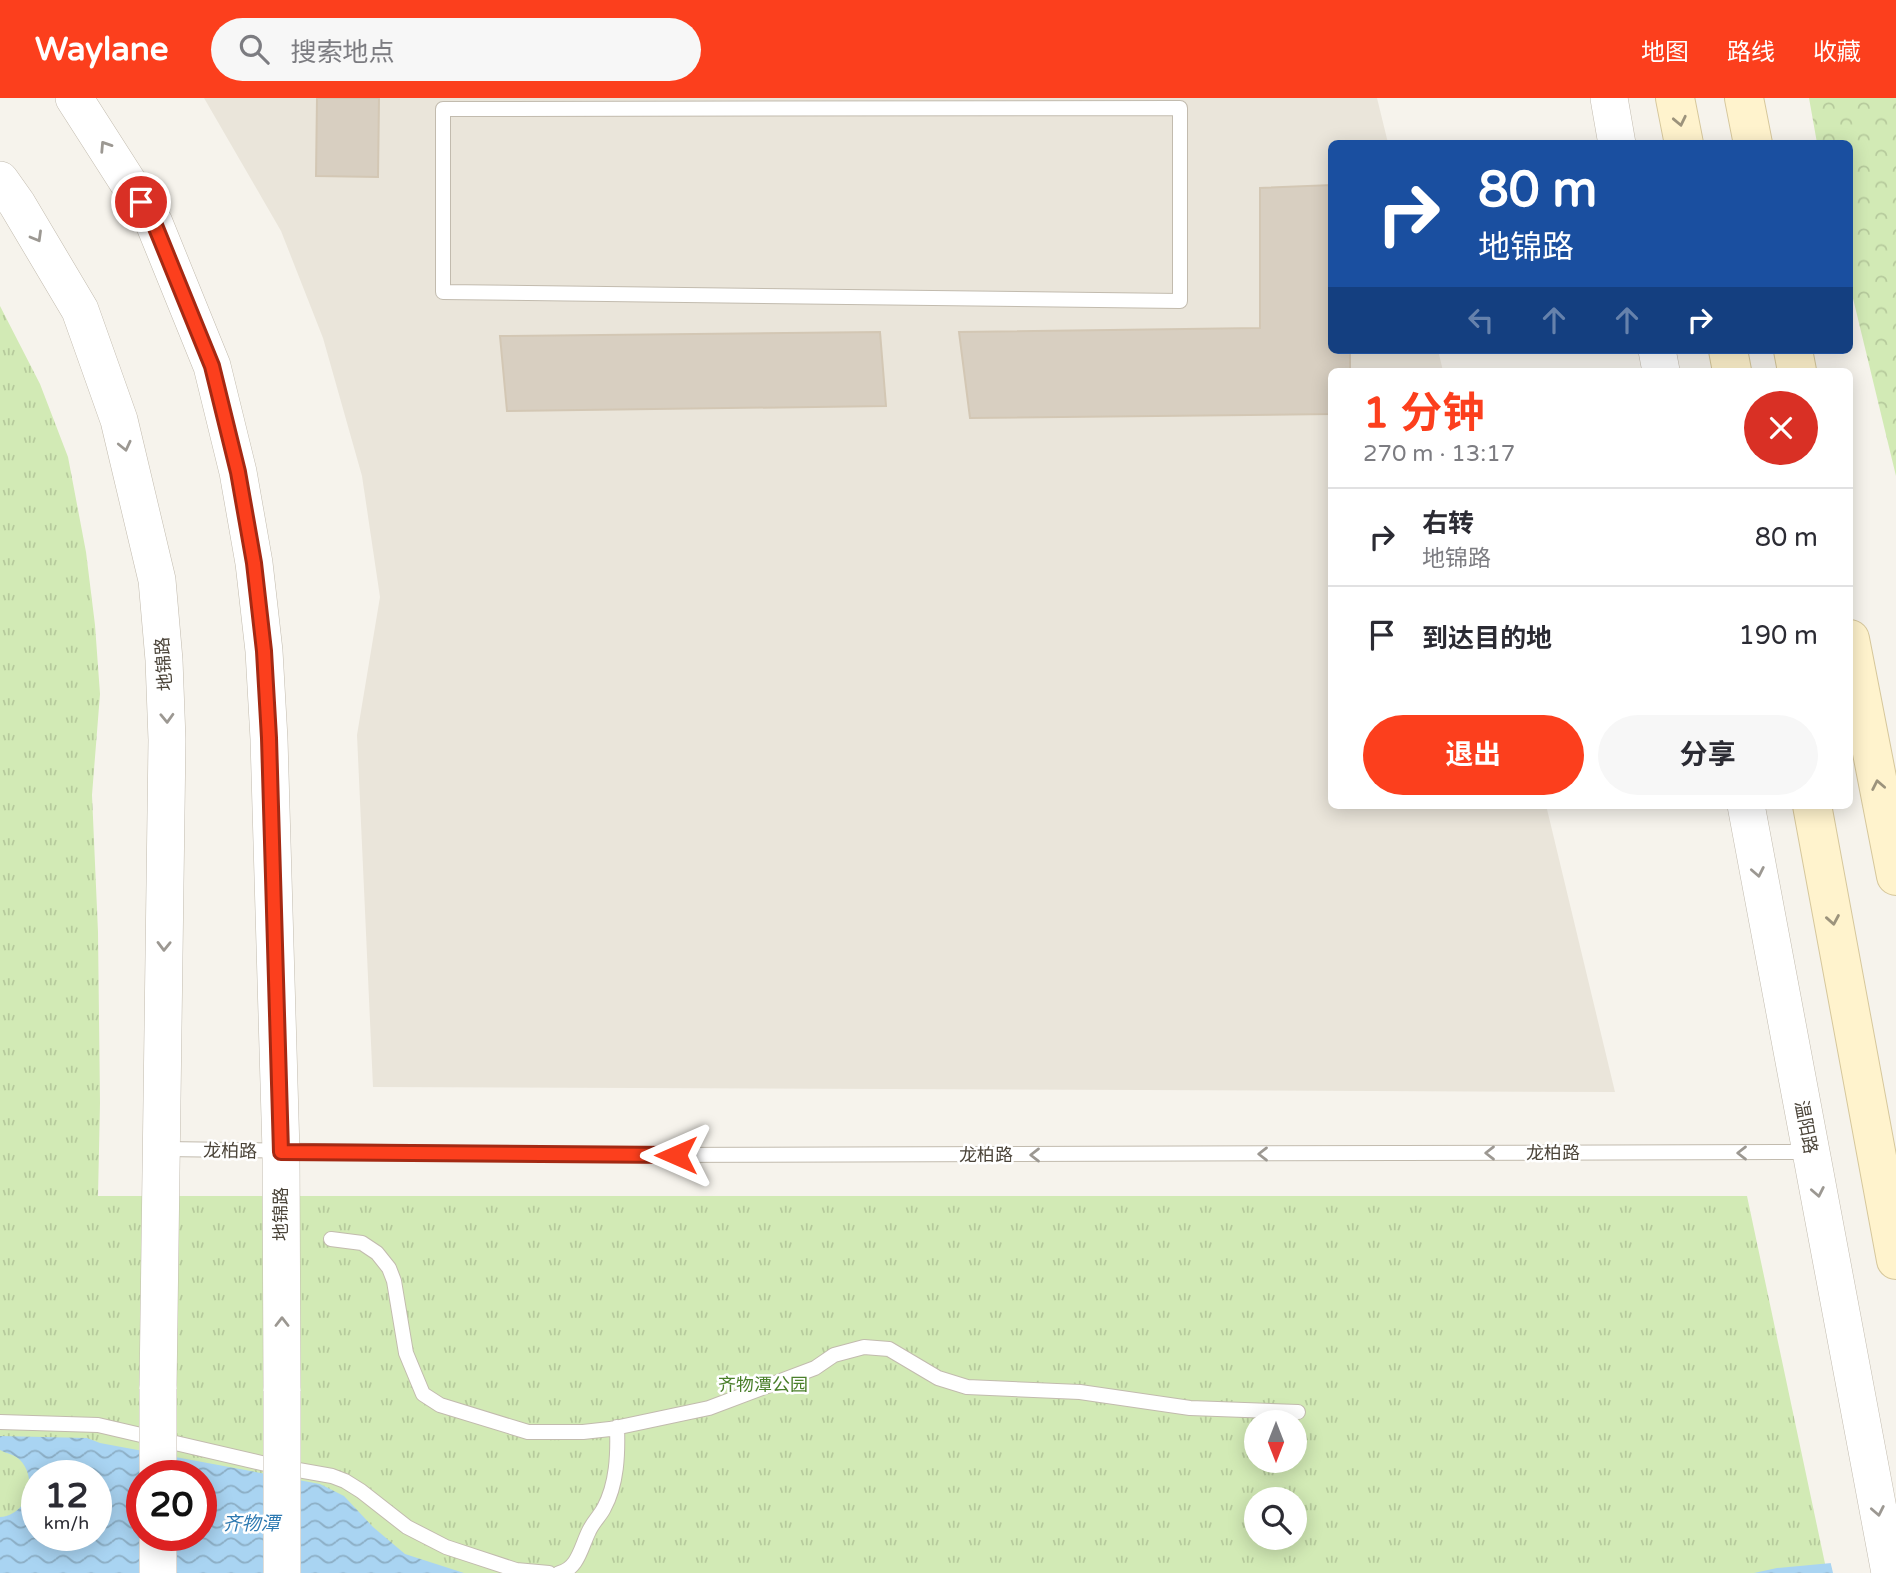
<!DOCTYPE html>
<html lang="zh">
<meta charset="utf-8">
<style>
:root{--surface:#fff;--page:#f7f7f7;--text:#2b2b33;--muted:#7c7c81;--line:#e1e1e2;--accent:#fc3f1d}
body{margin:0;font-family:"Varela Round","Noto Sans SC",sans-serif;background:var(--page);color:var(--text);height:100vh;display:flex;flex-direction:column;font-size:26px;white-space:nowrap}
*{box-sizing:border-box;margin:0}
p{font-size:23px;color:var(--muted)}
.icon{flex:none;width:38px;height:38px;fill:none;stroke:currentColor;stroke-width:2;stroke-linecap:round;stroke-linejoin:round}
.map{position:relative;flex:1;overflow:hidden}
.details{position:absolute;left:1328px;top:270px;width:525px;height:441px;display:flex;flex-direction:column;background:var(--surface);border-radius:10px;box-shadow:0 4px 18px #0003}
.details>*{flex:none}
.guide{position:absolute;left:1328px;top:42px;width:525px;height:214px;border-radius:10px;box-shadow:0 4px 18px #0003;background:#1a4fa0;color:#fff;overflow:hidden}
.needle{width:46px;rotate:180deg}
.fabs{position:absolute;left:1244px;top:1312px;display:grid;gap:14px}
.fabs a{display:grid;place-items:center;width:63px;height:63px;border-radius:50%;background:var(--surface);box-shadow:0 4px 18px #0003;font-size:35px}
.speed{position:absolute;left:21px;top:1362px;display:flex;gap:14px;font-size:35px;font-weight:700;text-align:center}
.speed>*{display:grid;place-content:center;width:91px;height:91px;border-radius:50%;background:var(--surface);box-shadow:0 4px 18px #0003;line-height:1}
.speed small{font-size:18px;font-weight:400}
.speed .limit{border:10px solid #d22;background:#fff;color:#111}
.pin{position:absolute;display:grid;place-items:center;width:60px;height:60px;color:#fff;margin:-30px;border:4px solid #fff;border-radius:50%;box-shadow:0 2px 7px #0007}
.me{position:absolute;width:77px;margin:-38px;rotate:270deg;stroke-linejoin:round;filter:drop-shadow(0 0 5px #0008)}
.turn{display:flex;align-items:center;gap:24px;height:147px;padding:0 35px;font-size:32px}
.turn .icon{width:91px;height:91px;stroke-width:2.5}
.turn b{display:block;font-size:49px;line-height:60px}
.lanes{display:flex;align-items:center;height:66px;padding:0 35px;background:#0003;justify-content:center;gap:35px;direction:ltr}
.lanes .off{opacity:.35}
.round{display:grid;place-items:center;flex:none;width:74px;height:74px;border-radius:37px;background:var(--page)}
.summary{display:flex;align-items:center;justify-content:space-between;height:119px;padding:0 35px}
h1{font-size:42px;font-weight:700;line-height:52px;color:var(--accent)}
.primary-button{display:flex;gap:14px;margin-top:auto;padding:14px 35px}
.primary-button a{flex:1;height:80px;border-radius:42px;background:var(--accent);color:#fff;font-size:28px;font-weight:700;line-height:80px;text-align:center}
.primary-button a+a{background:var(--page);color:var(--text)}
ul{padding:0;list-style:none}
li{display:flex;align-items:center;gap:21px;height:98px;padding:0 35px;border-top:2px solid var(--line)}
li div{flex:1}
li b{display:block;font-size:26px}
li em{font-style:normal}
header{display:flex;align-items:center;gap:42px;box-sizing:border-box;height:98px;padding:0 35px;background:var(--accent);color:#fff}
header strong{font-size:33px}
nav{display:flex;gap:38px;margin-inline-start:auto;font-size:24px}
.search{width:490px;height:63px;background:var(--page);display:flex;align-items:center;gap:18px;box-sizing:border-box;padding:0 24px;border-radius:38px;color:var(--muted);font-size:26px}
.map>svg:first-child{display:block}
.residential{fill:#eae5da}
.grass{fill:url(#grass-tufts);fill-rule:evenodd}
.forest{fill:url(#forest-crowns)}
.water{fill:url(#water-waves);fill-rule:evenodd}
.pier{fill:#f6f3ec}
.building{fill:#d8cfc1;stroke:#d3c7b4;stroke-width:2}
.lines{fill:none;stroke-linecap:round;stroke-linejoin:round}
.service-casing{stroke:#c2bbae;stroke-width:16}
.tertiary-casing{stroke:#c2bbae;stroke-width:38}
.secondary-casing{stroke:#d6c79b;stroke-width:40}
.service{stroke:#fff;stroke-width:14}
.tertiary{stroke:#fff;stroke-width:37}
.secondary{stroke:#fff3cd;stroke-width:38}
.tertiary-bridge-casing{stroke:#c2bbae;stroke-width:38;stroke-linecap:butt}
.tertiary-bridge{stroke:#fff;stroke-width:37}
.oneway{stroke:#9c937c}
.oneway2{stroke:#9c9892}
.route-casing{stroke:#a42913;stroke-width:18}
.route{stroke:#fc3f1d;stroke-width:12}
.labels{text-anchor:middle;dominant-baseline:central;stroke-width:5;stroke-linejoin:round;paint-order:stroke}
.street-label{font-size:18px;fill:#4b4439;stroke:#fff}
.park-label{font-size:18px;fill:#4a7f2a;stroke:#fff}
.water-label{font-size:19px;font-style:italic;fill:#2e7ab2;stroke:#fff}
</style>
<header>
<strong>Waylane</strong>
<div class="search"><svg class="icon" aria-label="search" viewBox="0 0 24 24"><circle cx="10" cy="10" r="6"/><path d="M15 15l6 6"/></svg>搜索地点</div>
<nav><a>地图</a><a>路线</a><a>收藏</a></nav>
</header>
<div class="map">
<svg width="1896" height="1475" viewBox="0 0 1896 1475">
<defs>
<pattern id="grass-tufts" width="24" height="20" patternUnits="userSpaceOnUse" patternTransform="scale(1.75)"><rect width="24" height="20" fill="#d2eab5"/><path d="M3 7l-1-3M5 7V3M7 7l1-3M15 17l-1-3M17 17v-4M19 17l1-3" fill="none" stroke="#b6ca9c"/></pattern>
<pattern id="forest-crowns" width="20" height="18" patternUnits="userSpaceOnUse" patternTransform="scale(1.75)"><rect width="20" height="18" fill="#d2eab5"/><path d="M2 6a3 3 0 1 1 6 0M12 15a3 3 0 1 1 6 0" fill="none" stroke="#b6ca9c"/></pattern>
<pattern id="water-waves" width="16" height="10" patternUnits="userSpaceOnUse" patternTransform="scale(1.75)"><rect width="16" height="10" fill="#a9d4f2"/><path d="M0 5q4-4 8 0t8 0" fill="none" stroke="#8caec5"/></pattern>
</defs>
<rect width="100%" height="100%" fill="#f6f3ec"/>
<path class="residential" d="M204,0H1377L1388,45L1332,46V252H1438L1443,273H1332V707H1546L1615,994L373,989L357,637L380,499L362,378L323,240L281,133Z"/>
<path class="grass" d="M0,208L40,286L68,359L86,454L95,527L100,596L92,697L98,834L100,1005L98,1098H1747L1827,1475H0ZM1256,1325H1295V1363H1256ZM37,1377H96V1437H37ZM142,1377H201V1437H142ZM1256,1402H1295V1440H1256Z"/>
<path class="forest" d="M1809,0H1896V378L1850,188V46L1817,45Z"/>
<path class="water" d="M0,1338L87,1340L100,1345L320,1386L344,1398L373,1429L405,1456L464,1475H0V1419C27,1417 39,1382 20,1362C14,1356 7,1356 0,1352ZM37,1377H96V1437H37ZM142,1377H201V1437H142Z
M1896,1459V1475H1754L1777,1470Z"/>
<path class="pier" d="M1896,1456V1475H1833L1830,1462Z"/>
<path class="building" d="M317,0H379L378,79L316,78Z
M1332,87V252H1350V273H1332V316L970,320L959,234L1260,230V90Z
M880,234L886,308L507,313L500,238Z"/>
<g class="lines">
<defs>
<path id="service" d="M1180,10V203L443,194V11Z
M164,1051L621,1057L1809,1054
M331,1141L362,1145L377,1155L389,1170L394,1183L406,1255L423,1296L440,1307L528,1334H583L610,1331L709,1310L815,1270L834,1257L864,1249L889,1251L938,1280L967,1289L1080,1294L1190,1310L1298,1314
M0,1324L98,1327L270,1367L332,1378L345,1383L361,1393L407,1429L446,1449L516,1472L549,1475
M559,1475C578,1471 581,1449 589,1433C593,1424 600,1418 604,1410C617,1386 618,1356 617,1329"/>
<path id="tertiary" d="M74,0L154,125L212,268L238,374L254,465L264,553L269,641L281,1054L282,1293
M1609,0L1617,46
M0,82L17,106L80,212L119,322L157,482L164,562L167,642L158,1291
M1657,252L1661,273
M1746,707L1890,1475
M158,1437V1475"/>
<path id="secondary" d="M1675,0L1684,46
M1744,0L1753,46
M1728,252L1732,273
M1793,252L1797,273
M1850,541L1896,778
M1812,707L1896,1162"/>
</defs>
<use href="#service" class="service-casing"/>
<use href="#tertiary" class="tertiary-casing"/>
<use href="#secondary" class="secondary-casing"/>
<use href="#service" class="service"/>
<use href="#tertiary" class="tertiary"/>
<use href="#secondary" class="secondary"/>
<defs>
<path id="tertiary-bridge" d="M158,1291V1377
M282,1293V1475"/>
</defs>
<use href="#tertiary-bridge" class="tertiary-bridge-casing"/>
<use href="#tertiary-bridge" class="tertiary-bridge"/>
</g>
<defs><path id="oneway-chevron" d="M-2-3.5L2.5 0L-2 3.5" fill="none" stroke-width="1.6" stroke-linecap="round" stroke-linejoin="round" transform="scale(1.75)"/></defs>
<g class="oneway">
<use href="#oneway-chevron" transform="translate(1680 23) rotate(78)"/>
<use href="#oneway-chevron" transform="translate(1878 687) rotate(-101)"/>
<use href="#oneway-chevron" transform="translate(1833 822) rotate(80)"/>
</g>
<g class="oneway2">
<use href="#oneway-chevron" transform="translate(105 48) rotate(-123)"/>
<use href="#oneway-chevron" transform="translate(37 139) rotate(60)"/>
<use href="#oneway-chevron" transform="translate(125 348) rotate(77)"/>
<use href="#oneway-chevron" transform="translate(167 620) rotate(88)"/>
<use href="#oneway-chevron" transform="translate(1758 774) rotate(79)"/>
<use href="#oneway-chevron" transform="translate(164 848) rotate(91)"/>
<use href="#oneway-chevron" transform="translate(1490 1055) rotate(180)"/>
<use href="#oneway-chevron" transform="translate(1742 1055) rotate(180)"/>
<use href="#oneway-chevron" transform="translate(1263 1056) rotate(180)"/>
<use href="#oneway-chevron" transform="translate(1035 1057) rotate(180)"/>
<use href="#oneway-chevron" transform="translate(1818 1094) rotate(79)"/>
<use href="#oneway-chevron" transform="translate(282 1224) rotate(-90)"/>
<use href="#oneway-chevron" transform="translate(1878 1413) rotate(79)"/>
</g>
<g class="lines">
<defs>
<path id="route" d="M141,104L154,125L212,268L238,374L254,465L264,553L269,640L281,1054L676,1057"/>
</defs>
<use href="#route" class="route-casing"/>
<use href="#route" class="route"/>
</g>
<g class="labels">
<g class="street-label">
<text transform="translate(164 566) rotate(-94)">地锦路</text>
<text transform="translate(1806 1029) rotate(79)">温阳路</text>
<text transform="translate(230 1053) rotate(1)">龙柏路</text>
<text x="1553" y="1055">龙柏路</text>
<text x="986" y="1057">龙柏路</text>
<text transform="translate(281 1116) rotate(-90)">地锦路</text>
</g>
<g class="park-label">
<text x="763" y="1287">齐物潭公园</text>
</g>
<g class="water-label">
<text x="251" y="1426">齐物潭</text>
</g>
</g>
</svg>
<div class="fabs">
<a><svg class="needle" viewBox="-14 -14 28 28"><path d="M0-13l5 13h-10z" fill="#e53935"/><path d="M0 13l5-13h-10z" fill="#7c7c81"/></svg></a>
<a><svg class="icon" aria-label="search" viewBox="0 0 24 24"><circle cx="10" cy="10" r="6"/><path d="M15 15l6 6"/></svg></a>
</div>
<div class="speed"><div>12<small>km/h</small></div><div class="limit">20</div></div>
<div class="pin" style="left:141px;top:104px;background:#d93025"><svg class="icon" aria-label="arrive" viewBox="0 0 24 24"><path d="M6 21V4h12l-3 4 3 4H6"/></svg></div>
<svg class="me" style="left:676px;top:1057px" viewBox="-20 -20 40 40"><path d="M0-17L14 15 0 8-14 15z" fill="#fc3f1d" stroke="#fff" stroke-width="4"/></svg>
<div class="guide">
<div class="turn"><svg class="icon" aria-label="right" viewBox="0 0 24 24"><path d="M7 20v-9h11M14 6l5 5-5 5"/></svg><div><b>80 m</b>地锦路</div></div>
<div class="lanes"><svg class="icon off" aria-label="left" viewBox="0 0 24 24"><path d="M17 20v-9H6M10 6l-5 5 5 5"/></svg><svg class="icon off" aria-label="ahead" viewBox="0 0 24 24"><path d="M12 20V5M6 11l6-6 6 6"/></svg><svg class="icon off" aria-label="ahead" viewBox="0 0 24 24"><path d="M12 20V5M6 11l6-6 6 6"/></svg><svg class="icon" aria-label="right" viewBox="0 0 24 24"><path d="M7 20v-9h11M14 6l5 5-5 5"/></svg></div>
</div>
<section class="details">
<div class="summary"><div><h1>1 分钟</h1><p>270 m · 13:17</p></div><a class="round" style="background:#d93025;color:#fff"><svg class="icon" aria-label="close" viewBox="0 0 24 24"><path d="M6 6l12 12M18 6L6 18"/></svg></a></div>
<ul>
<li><svg class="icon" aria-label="right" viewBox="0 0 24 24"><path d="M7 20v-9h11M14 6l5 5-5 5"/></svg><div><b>右转</b><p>地锦路</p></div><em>80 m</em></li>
<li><svg class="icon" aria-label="arrive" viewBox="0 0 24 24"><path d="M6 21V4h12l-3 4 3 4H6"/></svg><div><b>到达目的地</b></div><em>190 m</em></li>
</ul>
<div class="primary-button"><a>退出</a><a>分享</a></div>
</section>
</div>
